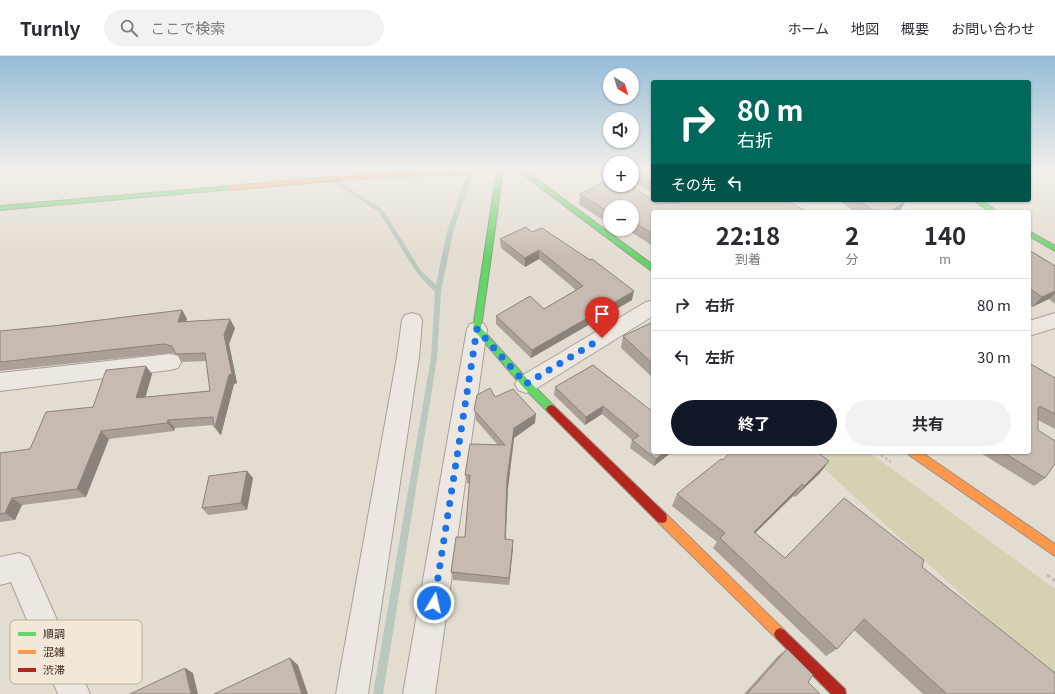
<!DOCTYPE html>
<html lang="ja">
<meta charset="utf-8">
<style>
:root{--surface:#fff;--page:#f2f2f3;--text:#2b2b33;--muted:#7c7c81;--line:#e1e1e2;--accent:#111827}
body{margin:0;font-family:Georgia,"Noto Sans JP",serif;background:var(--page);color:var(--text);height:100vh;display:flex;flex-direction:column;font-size:15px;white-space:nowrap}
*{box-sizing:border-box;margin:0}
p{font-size:13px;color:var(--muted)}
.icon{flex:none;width:22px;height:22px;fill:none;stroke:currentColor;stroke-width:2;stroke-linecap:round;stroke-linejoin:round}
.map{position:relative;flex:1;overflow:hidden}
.side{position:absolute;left:651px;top:154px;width:380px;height:244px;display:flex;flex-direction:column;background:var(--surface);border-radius:4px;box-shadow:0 1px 3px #0004}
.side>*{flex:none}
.hud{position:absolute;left:651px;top:24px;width:380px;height:122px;border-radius:4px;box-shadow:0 1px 3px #0004;background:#00695c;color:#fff;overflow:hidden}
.needle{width:26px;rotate:142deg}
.tools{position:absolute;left:603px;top:12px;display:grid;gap:8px}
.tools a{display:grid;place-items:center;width:36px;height:36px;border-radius:50%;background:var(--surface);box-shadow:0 1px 3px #0004;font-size:20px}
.pin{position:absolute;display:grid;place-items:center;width:34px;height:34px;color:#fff;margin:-41px -17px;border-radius:50% 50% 50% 0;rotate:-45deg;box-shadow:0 0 4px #0007}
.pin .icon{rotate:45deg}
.me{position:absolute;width:44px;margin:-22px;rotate:9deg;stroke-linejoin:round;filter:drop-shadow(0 0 3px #0008)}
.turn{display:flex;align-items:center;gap:14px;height:84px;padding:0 20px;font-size:18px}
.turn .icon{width:52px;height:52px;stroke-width:2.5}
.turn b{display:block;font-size:28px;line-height:34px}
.then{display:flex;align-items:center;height:38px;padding:0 20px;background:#0003;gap:8px;font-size:15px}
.eta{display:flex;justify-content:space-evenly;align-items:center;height:68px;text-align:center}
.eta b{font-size:24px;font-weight:700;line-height:28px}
.action{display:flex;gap:8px;margin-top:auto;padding:8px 20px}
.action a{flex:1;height:46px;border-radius:24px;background:var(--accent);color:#fff;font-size:16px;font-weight:700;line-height:46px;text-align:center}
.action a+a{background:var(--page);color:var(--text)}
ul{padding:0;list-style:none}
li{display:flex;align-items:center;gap:12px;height:52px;padding:0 20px;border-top:1px solid var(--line)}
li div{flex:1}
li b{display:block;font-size:15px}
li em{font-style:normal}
header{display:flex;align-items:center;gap:24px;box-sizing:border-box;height:56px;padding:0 20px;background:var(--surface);border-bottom:1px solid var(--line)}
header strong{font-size:19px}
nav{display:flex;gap:22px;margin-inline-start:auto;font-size:14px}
.search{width:280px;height:36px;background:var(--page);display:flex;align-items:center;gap:10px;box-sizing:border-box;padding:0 14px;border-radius:22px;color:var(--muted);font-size:15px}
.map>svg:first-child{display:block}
.green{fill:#d5d2b4}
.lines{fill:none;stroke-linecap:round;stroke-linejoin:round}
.stream{fill:#bac8be;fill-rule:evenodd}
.street-casing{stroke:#a9a198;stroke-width:2}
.fast-casing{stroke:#989188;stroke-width:2}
.slow-casing{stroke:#989188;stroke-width:2}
.jam-casing{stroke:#989188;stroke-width:2}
.path-far1{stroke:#c4beb8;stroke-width:2.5;stroke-dasharray:3 2;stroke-linecap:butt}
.path{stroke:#c4beb8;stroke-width:3;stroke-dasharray:4 2.5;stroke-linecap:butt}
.street{fill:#ece8e1;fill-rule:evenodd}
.fast{fill:#63d668;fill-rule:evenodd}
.slow{fill:#ff974d;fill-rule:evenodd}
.jam{fill:#b3261e;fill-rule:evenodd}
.wall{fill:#aba098}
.shaded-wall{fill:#8b827c}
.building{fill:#c7bab1;stroke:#8b827c}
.route{stroke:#1a73e8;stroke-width:7;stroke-dasharray:0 12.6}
.key{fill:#f3e8d7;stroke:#bbafa0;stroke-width:1}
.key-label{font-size:11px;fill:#382921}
</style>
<header>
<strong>Turnly</strong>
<div class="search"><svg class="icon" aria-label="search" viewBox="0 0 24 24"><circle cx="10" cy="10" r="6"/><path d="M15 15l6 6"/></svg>ここで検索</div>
<nav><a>ホーム</a><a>地図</a><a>概要</a><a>お問い合わせ</a></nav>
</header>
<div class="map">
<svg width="1055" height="638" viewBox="0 0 1055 638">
<rect width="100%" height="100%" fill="#e3dcd0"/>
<path class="green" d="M806,396H869L1055,533V624Z"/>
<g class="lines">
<path class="stream" d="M316,114H321L383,154L421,215L436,229L447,176L468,114H474L453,176L441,235L437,302L383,638H373L431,302L435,236L417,217L379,156L316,115Z"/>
<defs>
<path id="street" d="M332,114H350L359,121L357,124C347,127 338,122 332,114Z
M595,114H610V123L597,117Z
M653,244V260L534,334L526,337L518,334L515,328L518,322L646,246Z
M412,257L419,259L422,264L419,301L368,638H336L397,301L402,264L405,259Z
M1055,257V272L1029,280V265Z
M477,266L484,268L487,273L435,638H403L467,273L470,268Z
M170,298L178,300L181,306L178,312L170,314L0,335V317Z
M19,497L29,501L90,638H58L11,526L0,529V501Z"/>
<path id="fast" d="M497,114H503L481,272L529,325L554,350L556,353L554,356H548L523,331L473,273Z
M517,114H524L653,209V216Z
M231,130L234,132L233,133L0,154V150Z
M973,144H981L998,156H990Z
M1029,175L1055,190V195L1029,180Z"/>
<path id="slow" d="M459,114H491L488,116L351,123L231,134L228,132L231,130L351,119Z
M908,396H921L1055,488V500L909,399Z
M662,457L666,458L784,574L786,578L784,582L780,584L776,582L658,466L657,462L658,458Z"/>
<path id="jam" d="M551,349L554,350L666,458L667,462L666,466L662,467L658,466L548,356L546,353L548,350Z
M780,572L784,574L845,633L846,638H831L776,582L774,578L776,574Z"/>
</defs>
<use href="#street" class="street-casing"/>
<use href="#fast" class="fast-casing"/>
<use href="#slow" class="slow-casing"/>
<use href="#jam" class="jam-casing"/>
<path class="path-far1" d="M877,396L891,406"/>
<path class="path" d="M1047,519L1055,525"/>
<use href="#street" class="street"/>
<use href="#fast" class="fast"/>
<use href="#slow" class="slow"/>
<use href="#jam" class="jam"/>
</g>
<path class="wall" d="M632,114H653V137L633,125H632Z
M580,138L657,147H666L658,144H787L653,156V190L631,176L625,179L616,173H632V151H610V169L579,148Z
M838,144H902L899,156H855Z
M532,176L632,244L531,302L496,268V260L544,253L576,234L539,203L525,211L501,192L500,183Z
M1029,194L1055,210V248L1049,243L1032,251L1029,249Z
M182,254L187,263L186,265L235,272L229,288L237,327L234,328L221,379H220L214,371V369L175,372L174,375L109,383L86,441L22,449L15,464L0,466V397L30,393L93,351L152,318L145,341L210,335L206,305L182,306L177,298L170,297L0,315V275L52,270Z
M653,266V322L621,292L623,280Z
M1029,307L1055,322V373L1038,364V374L1045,422L1034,430L979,396H1029Z
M593,309L672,396L654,410L630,392L632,384L602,358L585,369L554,339L555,331Z
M495,341L535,367L514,382L508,432L506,484H513V492L509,529L453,524L451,516L465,481L470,428L467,427L465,419L497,388L476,364L474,354Z
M723,404L829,405L820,417L795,441L793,440L755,477L785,502L922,511L1055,638H923L854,574L837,593L826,600L713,492L717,486L672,450L677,438Z
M247,415L253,422L247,454L208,459L202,452Z
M787,593L808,626L820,638H744L778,600Z"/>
<path class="shaded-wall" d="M634,114L633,125H632V115Z
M905,146L899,156H891L892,154Z
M626,173H631V176L625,179Z
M539,194V203L525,211V202Z
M634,235L632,244L531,302L532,294Z
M1055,235V237L1049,243L1032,251L1042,241Z
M182,254L187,263L183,274L178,266Z
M230,263L235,272L229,288L237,327L234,328L221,379L215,371L229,319L224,279Z
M146,310L152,318L143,350L136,342Z
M603,350L602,358L585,369L586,361Z
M536,358L535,367L514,382L508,432L505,491V483L507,423L514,372Z
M168,364L175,372L174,375L167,367Z
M101,375L109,383L86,441L77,433Z
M665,396H672L654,410L656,403Z
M829,405L820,417L795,441L804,430Z
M247,415L253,422L247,454L241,447Z
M802,428L793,440L746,486L754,476Z
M12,442L22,449L15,464L5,457Z
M513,484V492L509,529V522Z
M290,602L298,609L308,638H302Z
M185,612L193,617L198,638H191Z"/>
<path class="building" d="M632,114H653V126L634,114L632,115V117Z
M610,123V129H630L657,147H680L679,144H787L807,156H653V178L632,165V151H610V157L580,138Z
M858,144H902L905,146L892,154L896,156H876Z
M526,171L532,176L542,172L590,204L592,203L634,235L532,294L496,260L530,240L544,253L583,230L539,194L525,202L500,183Z
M1029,194L1055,210V235L1042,241L1029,232Z
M182,254L178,266L230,263L224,279L232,318L229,319L215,371H214L213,361L168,364L167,367L101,375L77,433L12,442L5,457L0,458V397L30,393L46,356L93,351L106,314L146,310L136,342L210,335L205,297L176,298L172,290L164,288L0,306V275L52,270Z
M653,266V308L623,280Z
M1029,307L1055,322V358L1040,350L1038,352V374L1055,385V408L1045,422L1003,396H1029Z
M593,309L653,356V396H665L656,403L632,384L639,380L603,350L586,361L555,331Z
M490,332L495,341L513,333L536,358L514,372L507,423L505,483L513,484L509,522L451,516L456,481H465L470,419H465L470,388L505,389L474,354L477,339Z
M730,396H817L829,405L804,430L802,428L754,476L785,502L844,442L924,504L922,511L1055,617V638H947L864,563L837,593L720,482L725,477L677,438L721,403L723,404Z
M247,415L241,447L202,452L209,420Z
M787,593L813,619L808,626L820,638H747Z
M290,602L302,638H214Z
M185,612L191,638H130Z"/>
<linearGradient id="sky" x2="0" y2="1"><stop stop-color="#95bcd7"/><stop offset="0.56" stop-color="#f2efea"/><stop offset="1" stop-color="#f2efea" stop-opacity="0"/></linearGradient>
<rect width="1055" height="203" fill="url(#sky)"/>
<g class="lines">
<path class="route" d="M434,547L477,273L526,328L602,282"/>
</g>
<rect x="10" y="564" width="132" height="64" rx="6" class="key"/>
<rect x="18" y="576" width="18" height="4" fill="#63d668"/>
<rect x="18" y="594" width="18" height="4" fill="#ff974d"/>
<rect x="18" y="612" width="18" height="4" fill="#b3261e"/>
<g class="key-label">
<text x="43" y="582">順調</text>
<text x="43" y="600">混雑</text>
<text x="43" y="618">渋滞</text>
</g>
</svg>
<div class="tools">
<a><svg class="needle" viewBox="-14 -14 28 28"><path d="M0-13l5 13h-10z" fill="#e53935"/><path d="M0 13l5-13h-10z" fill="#7c7c81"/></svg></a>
<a><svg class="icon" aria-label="sound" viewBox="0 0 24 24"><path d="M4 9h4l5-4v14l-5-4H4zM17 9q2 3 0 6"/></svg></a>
<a>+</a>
<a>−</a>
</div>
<div class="pin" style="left:602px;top:282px;background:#d93025"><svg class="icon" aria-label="arrive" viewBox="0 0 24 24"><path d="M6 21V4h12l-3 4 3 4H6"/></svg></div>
<svg class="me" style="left:434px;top:547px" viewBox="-20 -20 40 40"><circle r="17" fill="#1a73e8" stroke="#fff" stroke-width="3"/><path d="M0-11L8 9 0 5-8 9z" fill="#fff"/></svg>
<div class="hud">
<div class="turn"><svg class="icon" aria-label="right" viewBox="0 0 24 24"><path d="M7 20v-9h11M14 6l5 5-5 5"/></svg><div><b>80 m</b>右折</div></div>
<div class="then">その先<svg class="icon" aria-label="left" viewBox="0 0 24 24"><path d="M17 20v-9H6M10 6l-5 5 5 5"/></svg></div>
</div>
<section class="side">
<div class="eta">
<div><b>22:18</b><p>到着</p></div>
<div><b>2</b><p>分</p></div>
<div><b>140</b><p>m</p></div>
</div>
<ul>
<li><svg class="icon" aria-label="right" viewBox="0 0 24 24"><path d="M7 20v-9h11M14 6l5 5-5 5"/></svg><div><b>右折</b></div><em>80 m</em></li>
<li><svg class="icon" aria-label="left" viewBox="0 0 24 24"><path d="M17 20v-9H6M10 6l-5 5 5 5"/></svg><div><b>左折</b></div><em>30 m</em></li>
</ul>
<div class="action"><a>終了</a><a>共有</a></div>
</section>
</div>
